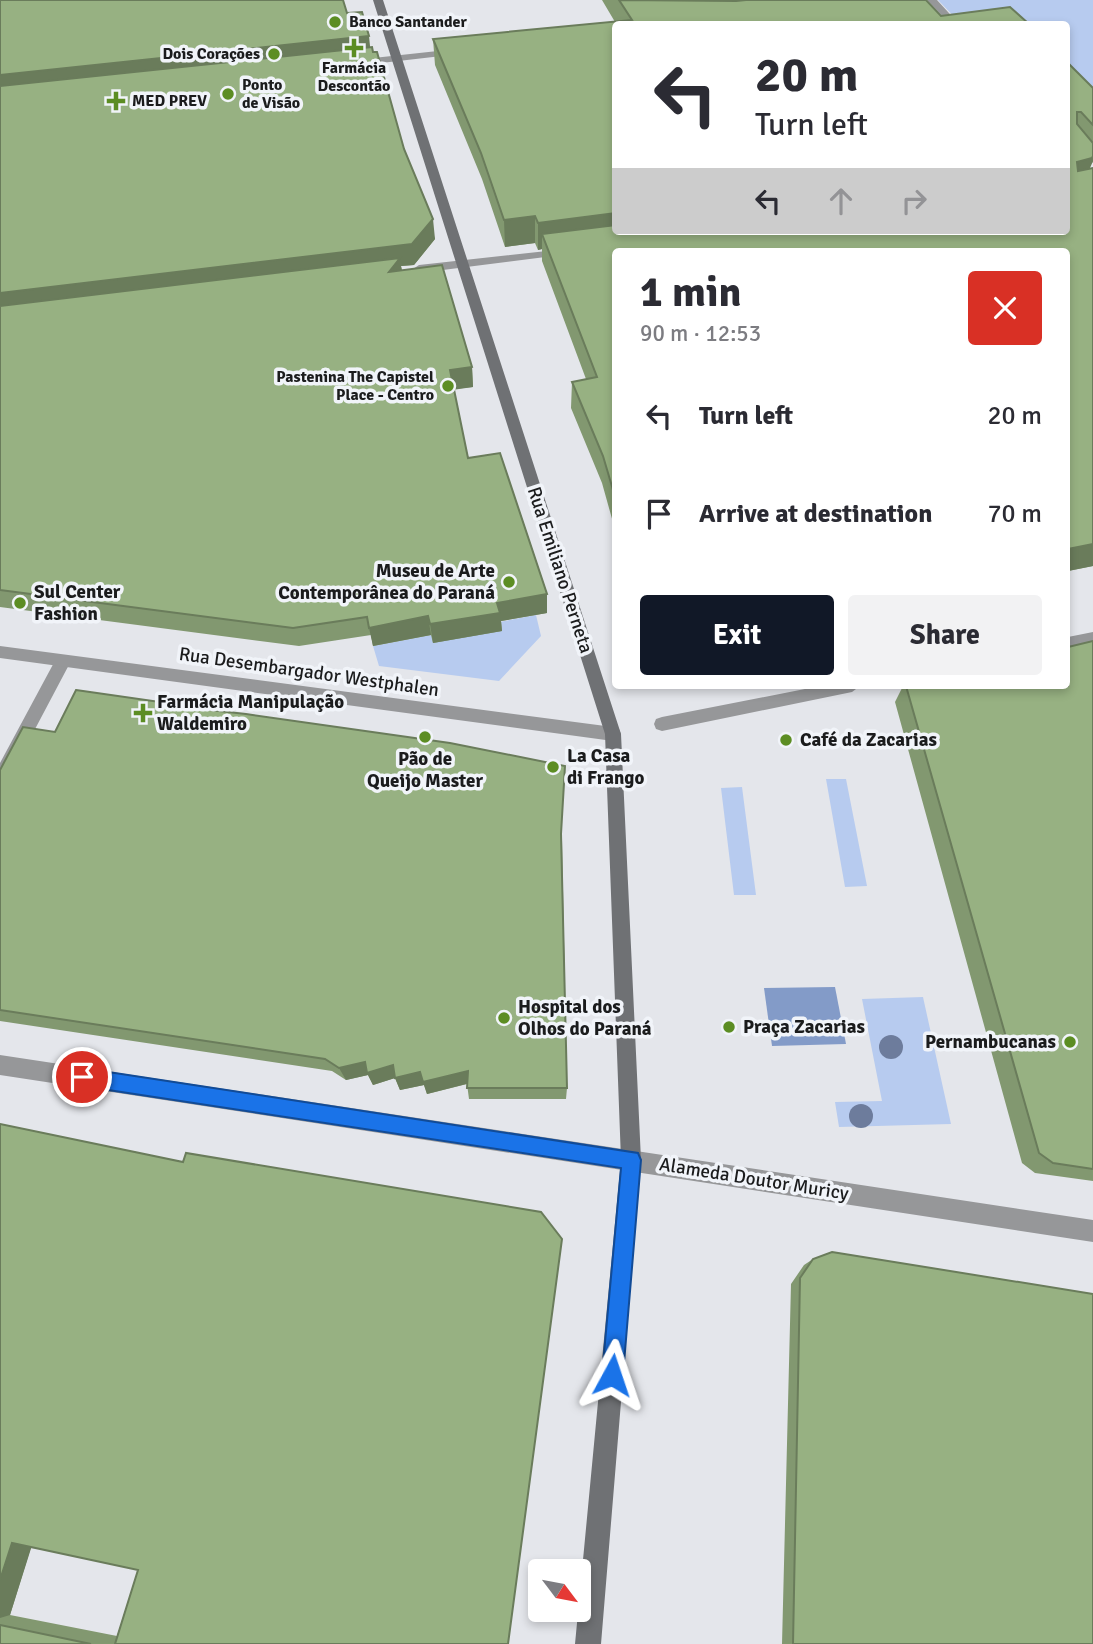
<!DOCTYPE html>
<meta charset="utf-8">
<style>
:root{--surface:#fff;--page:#f2f2f3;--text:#2b2b33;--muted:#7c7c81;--accent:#111827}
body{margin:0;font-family:Signika,sans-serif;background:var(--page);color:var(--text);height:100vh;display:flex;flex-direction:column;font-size:26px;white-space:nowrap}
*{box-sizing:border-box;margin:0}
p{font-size:23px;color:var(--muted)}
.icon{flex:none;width:38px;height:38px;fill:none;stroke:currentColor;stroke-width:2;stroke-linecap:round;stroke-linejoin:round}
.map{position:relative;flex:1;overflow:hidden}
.drawer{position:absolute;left:612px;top:248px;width:458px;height:441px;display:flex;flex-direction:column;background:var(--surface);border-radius:7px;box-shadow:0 4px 10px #0003}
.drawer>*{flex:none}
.banner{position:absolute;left:612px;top:21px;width:458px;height:214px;border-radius:7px;box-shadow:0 4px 10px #0003;background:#fff;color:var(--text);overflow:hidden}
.needle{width:46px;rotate:122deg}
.fabs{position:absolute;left:528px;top:1559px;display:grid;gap:14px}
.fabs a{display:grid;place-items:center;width:63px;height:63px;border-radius:7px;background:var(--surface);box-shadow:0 4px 10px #0003;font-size:35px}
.pin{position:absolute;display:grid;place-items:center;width:60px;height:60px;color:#fff;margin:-30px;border:4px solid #fff;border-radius:50%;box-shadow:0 2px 7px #0007}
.me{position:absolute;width:77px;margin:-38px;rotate:5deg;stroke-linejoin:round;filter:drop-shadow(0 0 5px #0008)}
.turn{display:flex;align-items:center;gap:24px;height:147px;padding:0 28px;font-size:32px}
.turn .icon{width:91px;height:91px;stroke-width:2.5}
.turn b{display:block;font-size:49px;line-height:60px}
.lanes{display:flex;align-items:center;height:66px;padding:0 28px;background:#0003;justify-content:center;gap:35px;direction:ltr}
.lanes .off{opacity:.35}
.round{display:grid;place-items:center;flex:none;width:74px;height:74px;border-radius:7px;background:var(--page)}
.overview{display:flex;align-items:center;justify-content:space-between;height:119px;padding:0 28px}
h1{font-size:42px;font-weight:700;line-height:52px}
.cta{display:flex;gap:14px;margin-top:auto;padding:14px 28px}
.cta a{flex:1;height:80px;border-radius:7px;background:var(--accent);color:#fff;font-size:28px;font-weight:700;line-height:80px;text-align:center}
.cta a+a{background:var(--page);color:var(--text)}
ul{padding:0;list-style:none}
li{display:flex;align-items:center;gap:21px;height:98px;padding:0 28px}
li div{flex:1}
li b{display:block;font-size:26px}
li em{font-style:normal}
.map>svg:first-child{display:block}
.green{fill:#b7cbef}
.water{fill:#839bc8}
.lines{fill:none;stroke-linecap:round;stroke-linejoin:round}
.pedestrian{fill:#969799;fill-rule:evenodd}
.minor{fill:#969799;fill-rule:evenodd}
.tertiary{fill:#969799;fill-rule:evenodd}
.secondary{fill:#6f7174;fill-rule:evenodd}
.tree{fill:#6d7c9c}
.wall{fill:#829870;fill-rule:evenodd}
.shaded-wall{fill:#6a7c5b}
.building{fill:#97b182;stroke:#6a7c5b;stroke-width:2}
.route{fill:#1a73e8;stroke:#114b97;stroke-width:2}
.poi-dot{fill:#5c8d23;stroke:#f1f4f9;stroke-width:2.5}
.labels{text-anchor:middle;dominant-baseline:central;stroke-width:7;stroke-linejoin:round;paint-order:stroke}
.far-poi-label{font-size:16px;font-weight:bold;fill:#1b1c1d;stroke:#f1f4f9;text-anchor:start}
.street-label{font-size:19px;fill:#1b1c1d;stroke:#f1f4f9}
.poi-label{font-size:19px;font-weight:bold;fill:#1b1c1d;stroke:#f1f4f9;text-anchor:start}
</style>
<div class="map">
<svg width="1093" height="1644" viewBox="0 0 1093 1644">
<rect width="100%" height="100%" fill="#e4e6eb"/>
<path class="green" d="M938,0H1093V153L1068,127V24H961Z
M536,615L541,636L499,681L379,666L373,646Z
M826,779H846L867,886L845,887Z
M742,787L756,895H734L721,788Z
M923,997L951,1124L839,1127L835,1102L882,1101L862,999Z"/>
<path class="water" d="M835,987L846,1044L772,1046L764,988Z"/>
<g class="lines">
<path class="pedestrian" d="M1093,632V644L1068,649V637Z
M820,686H860L852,692L662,731L656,729L654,724L656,719L662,717Z"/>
<path class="minor" d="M927,0H937L959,24H950Z
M456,49L461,52L459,54L355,66L350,63L355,60Z
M565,249L571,252L569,254L419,273L413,269L419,265Z
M63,655L71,661L6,784L0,786V763L57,657Z"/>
<path class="tertiary" d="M0,646L613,727L619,729L621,734L619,739L613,741L0,658Z
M0,1055L1093,1220V1242L0,1075Z"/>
<path class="secondary" d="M373,0H383L621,734L641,1160L601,1644H575L621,1160L605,734Z"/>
</g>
<g class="tree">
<circle cx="891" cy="1047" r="12"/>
<circle cx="861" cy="1116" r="12"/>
</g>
<path class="wall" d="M0,0L347,13L370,47L435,239L414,265L401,266L402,270L472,367L473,387L454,389L468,458L547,594V613L501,621L502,631L433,643L431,635L373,646L371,635L299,646L0,607Z
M602,0H926L941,16L1010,7L1029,24H616V231H1068V63L1093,88V163L1092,162L1089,169L1093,168V566L1068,571V252H616V533L602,483L571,408L572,382L586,379L542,261V249L538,250L535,243L505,247L482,179L435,65L433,39L615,22Z
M1093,641V1181L1035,1173L1022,1163L895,702L903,686H1068Z
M176,707L562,840L567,1088L566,1099H469L467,1084L427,1094L424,1085L400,1090L395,1078L373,1085L368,1075L346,1080L332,1071L0,1021V770L55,732Z
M0,1124L183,1162L508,1644H0ZM31,1547L138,1570L117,1636L10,1615Z
M813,1259L1093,1644H782L791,1284L804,1265Z"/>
<path class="shaded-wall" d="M369,36L371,56L0,95V75Z
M1093,156V161L1087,175L1068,188L1077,162Z
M616,213V231L542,234V249L538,250V223Z
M535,216V243L505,247L504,220Z
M433,219L435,239L414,265L401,266L403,278L0,314V293Z
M472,367L473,387L452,390L450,370Z
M1093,544V566L1068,571V549Z
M547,594V613L501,621L502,631L433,643L430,624L497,603Z
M428,616L431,635L373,646L369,628Z
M365,1062L393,1065L420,1072L468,1071L470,1083L427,1094L424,1085L400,1090L395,1078L373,1085L368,1075L346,1080L339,1068Z
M34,1539L10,1615L0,1618V1580L12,1543Z"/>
<path class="building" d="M0,0H343L347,13L362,12L369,36L0,75Z
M619,0L736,1L746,0H926L941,16L1010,7L1029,24H616V213L538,223L535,216L504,220L481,153L433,39L632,20Z
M372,47L373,52H377L404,149L433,219L412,244L0,293V86Z
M1068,63L1093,88V125L1081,112H1077V124L1093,143V156L1092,158L1077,162L1078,171L1093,168V544L1068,549V252H616V500L603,456L572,382L597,377L542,234L616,225V231H1068Z
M400,258L389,272L442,265L472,367L450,370L468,458L500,453L547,594L497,603L500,613L430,624L428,616L369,628L367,617L293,628L0,590V306Z
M1093,641V1169L1053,1163L1039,1153L906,686H1068V647Z
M76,690L174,704L173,706L246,714L450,743L565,766L561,834L567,1088H467L468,1071L423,1082L420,1072L395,1078L393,1065L367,1073L365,1062L339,1068L325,1059L0,1010V770L23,727L55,732Z
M0,1124L183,1162L186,1153L541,1212L562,1239L508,1644H115L138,1570L12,1543L0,1580Z
M832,1252L1093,1294V1644H793L800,1278L813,1259Z
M0,1625L91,1644H0Z"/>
<path class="route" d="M82,1068L638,1153L641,1160L623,1375L620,1382L612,1386L605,1382L602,1375L621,1168L82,1086L76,1083L73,1077L76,1071Z"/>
<g class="poi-dot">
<circle cx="335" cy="22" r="7"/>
<path d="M350.5 37.5h7v7h7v7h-7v7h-7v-7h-7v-7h7z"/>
<circle cx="274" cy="54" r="7"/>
<circle cx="228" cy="94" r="7"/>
<path d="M112.5 90.5h7v7h7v7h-7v7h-7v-7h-7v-7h7z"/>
<circle cx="448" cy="386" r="7"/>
<circle cx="509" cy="582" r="7"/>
<circle cx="20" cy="603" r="7"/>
<path d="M139.5 702.5h7v7h7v7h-7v7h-7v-7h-7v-7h7z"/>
<circle cx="425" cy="737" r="7"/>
<circle cx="786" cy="740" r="7"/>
<circle cx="553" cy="767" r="7"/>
<circle cx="504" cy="1018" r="7"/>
<circle cx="729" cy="1027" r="7"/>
<circle cx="1070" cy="1042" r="7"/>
</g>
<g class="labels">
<g class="far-poi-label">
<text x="349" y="22">Banco Santander</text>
<text x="260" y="54" text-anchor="end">Dois Corações</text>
<text x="354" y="68" text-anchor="middle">Farmácia<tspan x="354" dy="18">Descontão</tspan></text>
<text x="242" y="85">Ponto<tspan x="242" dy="18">de Visão</tspan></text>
<text x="132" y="101">MED PREV</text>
<text x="434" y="377" text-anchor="end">Pastenina The Capistel<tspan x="434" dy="18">Place - Centro</tspan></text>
</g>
<g class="street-label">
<text transform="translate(560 570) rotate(72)">Rua Emiliano Perneta</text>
<text transform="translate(309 672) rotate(8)">Rua Desembargador Westphalen</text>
<text transform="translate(754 1179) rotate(9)">Alameda Doutor Muricy</text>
</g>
<g class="poi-label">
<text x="495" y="571" text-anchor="end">Museu de Arte<tspan x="495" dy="22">Contemporânea do Paraná</tspan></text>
<text x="34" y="592">Sul Center<tspan x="34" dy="22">Fashion</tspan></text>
<text x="157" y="702">Farmácia Manipulação<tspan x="157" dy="22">Waldemiro</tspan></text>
<text x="800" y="740">Café da Zacarias</text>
<text x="567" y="756">La Casa<tspan x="567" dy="22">di Frango</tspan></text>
<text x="425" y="759" text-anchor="middle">Pão de<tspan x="425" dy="22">Queijo Master</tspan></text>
<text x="518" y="1007">Hospital dos<tspan x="518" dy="22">Olhos do Paraná</tspan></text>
<text x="743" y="1027">Praça Zacarias</text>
<text x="1056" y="1042" text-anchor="end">Pernambucanas</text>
</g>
</g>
</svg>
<div class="fabs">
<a><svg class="needle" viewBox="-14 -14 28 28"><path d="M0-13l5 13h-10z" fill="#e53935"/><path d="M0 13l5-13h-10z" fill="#7c7c81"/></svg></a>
</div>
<div class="pin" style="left:82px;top:1077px;background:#d93025"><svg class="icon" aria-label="arrive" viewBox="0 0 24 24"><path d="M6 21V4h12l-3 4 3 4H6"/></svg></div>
<svg class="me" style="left:612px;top:1375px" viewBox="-20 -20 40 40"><path d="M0-17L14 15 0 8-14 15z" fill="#1a73e8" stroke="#fff" stroke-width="4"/></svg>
<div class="banner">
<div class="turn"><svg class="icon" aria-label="left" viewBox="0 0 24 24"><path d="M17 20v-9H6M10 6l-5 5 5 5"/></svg><div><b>20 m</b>Turn left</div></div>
<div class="lanes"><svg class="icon" aria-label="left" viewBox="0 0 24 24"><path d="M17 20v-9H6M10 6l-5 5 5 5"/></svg><svg class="icon off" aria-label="ahead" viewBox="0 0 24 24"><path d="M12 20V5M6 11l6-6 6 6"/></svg><svg class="icon off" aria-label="right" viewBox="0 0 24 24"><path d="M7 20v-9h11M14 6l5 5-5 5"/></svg></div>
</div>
<section class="drawer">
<div class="overview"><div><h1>1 min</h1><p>90 m · 12:53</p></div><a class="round" style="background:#d93025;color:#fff"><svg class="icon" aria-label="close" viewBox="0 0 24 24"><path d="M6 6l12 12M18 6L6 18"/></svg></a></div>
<ul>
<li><svg class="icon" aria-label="left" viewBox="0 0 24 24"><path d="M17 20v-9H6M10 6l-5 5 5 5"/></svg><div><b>Turn left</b></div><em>20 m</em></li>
<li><svg class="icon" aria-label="arrive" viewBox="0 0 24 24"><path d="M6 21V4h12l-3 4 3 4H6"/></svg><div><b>Arrive at destination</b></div><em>70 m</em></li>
</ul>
<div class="cta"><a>Exit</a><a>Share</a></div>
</section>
</div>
